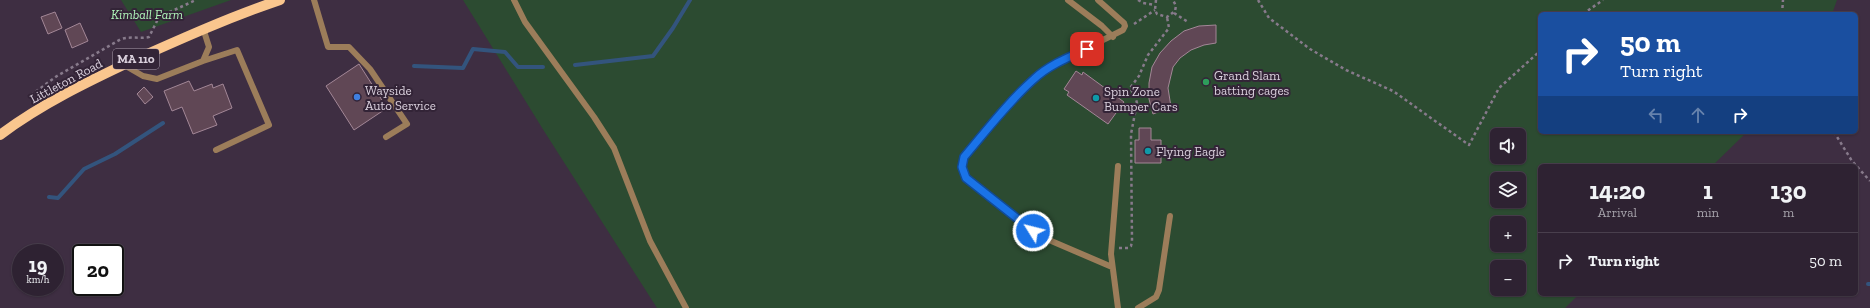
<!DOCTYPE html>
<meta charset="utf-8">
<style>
:root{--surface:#2e2232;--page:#3a2f3e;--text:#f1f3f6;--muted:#a7a4ac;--line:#493f4d}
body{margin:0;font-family:"Zilla Slab",serif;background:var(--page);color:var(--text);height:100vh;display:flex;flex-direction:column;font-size:15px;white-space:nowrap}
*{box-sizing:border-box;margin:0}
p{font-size:13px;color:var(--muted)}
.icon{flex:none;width:22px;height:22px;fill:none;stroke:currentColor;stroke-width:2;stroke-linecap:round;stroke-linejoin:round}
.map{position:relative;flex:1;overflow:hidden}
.side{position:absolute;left:1538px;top:164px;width:320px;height:132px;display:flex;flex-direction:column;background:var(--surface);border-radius:6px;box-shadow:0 1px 3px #0004,0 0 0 1px var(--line)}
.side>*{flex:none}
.hud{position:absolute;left:1538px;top:12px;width:320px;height:122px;border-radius:6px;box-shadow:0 1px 3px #0004,0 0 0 1px var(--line);background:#1a4fa0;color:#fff;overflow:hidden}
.tools{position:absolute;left:1490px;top:128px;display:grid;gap:8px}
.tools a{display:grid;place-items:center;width:36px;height:36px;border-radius:6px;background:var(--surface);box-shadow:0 1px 3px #0004,0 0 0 1px var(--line);font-size:20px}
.speed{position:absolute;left:12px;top:244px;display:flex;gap:8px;font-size:20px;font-weight:700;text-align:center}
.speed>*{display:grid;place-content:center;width:52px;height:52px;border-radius:50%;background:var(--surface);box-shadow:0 1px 3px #0004,0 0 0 1px var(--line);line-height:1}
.speed small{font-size:10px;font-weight:400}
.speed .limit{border:2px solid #111;border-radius:6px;background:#fff;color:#111}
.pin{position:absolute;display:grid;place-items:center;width:34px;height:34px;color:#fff;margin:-17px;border-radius:8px;box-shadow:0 2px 6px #0006}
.me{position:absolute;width:44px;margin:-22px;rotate:306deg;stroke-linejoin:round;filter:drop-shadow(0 0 3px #0008)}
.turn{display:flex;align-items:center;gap:14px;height:84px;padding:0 16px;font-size:18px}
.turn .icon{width:52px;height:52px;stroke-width:2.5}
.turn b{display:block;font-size:28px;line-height:34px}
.lanes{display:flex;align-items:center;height:38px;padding:0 16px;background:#0003;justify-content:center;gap:20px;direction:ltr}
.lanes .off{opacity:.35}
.eta{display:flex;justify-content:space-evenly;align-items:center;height:68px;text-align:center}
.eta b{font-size:24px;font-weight:700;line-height:28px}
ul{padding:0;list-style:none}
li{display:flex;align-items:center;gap:12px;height:56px;padding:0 16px;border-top:1px solid var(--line)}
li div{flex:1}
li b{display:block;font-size:15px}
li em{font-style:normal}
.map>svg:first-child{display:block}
.green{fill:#2c4b31;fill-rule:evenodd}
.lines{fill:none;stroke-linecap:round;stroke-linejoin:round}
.stream{stroke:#33547d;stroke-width:4}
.building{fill:#604755;stroke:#a38797}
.path{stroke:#877a8b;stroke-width:2.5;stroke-dasharray:3 3;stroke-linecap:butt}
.service{stroke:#9c7d5a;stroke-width:6}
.primary{stroke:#fac68e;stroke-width:10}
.route-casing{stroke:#114b97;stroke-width:10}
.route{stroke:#1a73e8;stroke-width:7}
.leisure-dot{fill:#2e9e5b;stroke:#332437;stroke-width:1.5}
.shop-dot{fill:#3f7fe0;stroke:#332437;stroke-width:1.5}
.culture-dot{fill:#0f9aa8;stroke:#332437;stroke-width:1.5}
.labels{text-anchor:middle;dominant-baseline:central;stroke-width:4;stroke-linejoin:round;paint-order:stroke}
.shield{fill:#332437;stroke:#a89cab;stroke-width:1}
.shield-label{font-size:12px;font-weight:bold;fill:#dad0dd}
.park-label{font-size:13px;font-style:italic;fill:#aff5b9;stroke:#332437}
.poi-label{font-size:13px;fill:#dad0dd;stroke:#332437;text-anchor:start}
.street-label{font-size:13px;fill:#dad0dd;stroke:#332437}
</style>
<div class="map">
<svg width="1870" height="308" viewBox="0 0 1870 308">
<rect width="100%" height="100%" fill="#3e2e42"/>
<path class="green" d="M121,0H231L141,32Z
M463,0H1837L1832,14H1540V132H1747L1712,166H1540V294H1579L1565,308H657L544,131ZM1497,135H1519V157H1497ZM1497,179H1519V201H1497ZM1497,223H1519V245H1497ZM1497,267H1519V289H1497Z"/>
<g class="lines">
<path class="stream" d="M575,65L653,56L673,28L690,0
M414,66L463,68L473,49L505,52L518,67H543
M49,197L58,198L84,169L115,154L163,123
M1868,284H1870"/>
</g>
<path class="building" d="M55,12L62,28L48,34L41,17Z
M80,23L88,41L72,48L65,30Z
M1216,25V43L1204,45L1191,50L1180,58L1173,67L1168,88L1171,107L1153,114L1149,99V83L1152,67L1160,53L1171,41L1184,31L1199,26Z
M359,64L387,108L354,130L326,86Z
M1076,71L1082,75L1083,72L1124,102L1108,124L1067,95L1069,92L1064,89Z
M189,81L194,91L212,84L213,88L223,84L232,108L213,116L217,125L193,134L182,107L172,111L164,91Z
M144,87L153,97L145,104L137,94Z
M1139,128H1151V140H1161V163H1135V140H1139Z"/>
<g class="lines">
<path class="path" d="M1138,0L1143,3L1155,5
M1156,0L1155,10L1157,14L1167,17L1175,11L1176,6L1173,0
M1258,0L1269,18L1310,49L1346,70L1393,91L1469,145L1499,88L1540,51
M1174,13L1188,22
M1583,14L1603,0
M1782,14L1783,0
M1134,24L1155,10
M31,95L57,76L121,39C131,36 139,39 149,37L159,17L196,0
M1834,132L1852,161L1870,181
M1119,248H1128L1131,246L1132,241L1131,134L1137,103L1135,96L1130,88L1139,76L1148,55L1169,28L1167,17"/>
<path class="service" d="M314,0L328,47H349L370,69L407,124L386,137
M514,0L525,22L594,117L614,148L650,241L686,308
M1068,0L1102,26L1113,37
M1098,0L1124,23L1125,26L1123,30L1069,57L1034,78L963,157L962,167L966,178L1023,224L1042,237L1112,267
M203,61L237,50L269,125L216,150
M124,65L143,76L157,79L203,61L209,47L203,28
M1118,166L1111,254L1118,308
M1138,308L1156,297L1159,290L1170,216"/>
<path class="primary" d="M0,135C41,104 89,81 136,59C183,38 230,17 280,0"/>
</g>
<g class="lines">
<defs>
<path id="route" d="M1033,231L966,178L962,167L964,157C986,131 1008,102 1034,79C1049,65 1069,57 1087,49"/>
</defs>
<use href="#route" class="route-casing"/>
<use href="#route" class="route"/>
</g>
<circle class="leisure-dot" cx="1206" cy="82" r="4"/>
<circle class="shop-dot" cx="357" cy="97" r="4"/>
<g class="culture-dot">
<circle cx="1096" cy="98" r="4"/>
<circle cx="1148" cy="151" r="4"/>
</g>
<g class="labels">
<rect class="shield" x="113" y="49" width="46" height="20" rx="3"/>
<g class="shield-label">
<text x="136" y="59">MA 110</text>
</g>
<g class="park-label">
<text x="147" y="14">Kimball Farm</text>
</g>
<g class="poi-label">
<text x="1214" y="75">Grand Slam<tspan x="1214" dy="15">batting cages</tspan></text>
<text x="365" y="90">Wayside<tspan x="365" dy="15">Auto Service</tspan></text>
<text x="1104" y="91">Spin Zone<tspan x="1104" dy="15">Bumper Cars</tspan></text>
<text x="1156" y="151">Flying Eagle</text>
</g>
<g class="street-label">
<text transform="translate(66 81) rotate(-28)">Littleton Road</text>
</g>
</g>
</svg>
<div class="tools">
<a><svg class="icon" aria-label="sound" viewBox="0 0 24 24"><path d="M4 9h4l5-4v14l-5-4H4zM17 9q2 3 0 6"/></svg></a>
<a><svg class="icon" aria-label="layers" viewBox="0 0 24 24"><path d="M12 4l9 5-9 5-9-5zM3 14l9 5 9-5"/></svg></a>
<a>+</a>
<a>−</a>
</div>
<div class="speed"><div>19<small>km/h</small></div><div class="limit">20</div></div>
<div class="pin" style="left:1087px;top:49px;background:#d93025"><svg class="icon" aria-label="arrive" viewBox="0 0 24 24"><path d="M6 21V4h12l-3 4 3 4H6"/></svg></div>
<svg class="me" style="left:1033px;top:231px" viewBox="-20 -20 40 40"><circle r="17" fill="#1a73e8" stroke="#fff" stroke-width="3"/><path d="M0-11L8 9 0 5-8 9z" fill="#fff"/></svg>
<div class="hud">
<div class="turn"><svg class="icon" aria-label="right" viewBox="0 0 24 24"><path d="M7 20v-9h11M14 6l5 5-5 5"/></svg><div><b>50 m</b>Turn right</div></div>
<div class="lanes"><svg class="icon off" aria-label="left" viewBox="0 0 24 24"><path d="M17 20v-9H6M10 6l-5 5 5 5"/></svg><svg class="icon off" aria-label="ahead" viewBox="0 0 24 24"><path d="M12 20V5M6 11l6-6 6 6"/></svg><svg class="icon" aria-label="right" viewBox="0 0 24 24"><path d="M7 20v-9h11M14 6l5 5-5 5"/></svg></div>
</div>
<section class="side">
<div class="eta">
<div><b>14:20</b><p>Arrival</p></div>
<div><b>1</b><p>min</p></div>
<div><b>130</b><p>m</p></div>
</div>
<ul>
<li><svg class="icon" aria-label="right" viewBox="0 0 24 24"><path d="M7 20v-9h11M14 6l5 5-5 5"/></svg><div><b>Turn right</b></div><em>50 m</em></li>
</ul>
</section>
</div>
